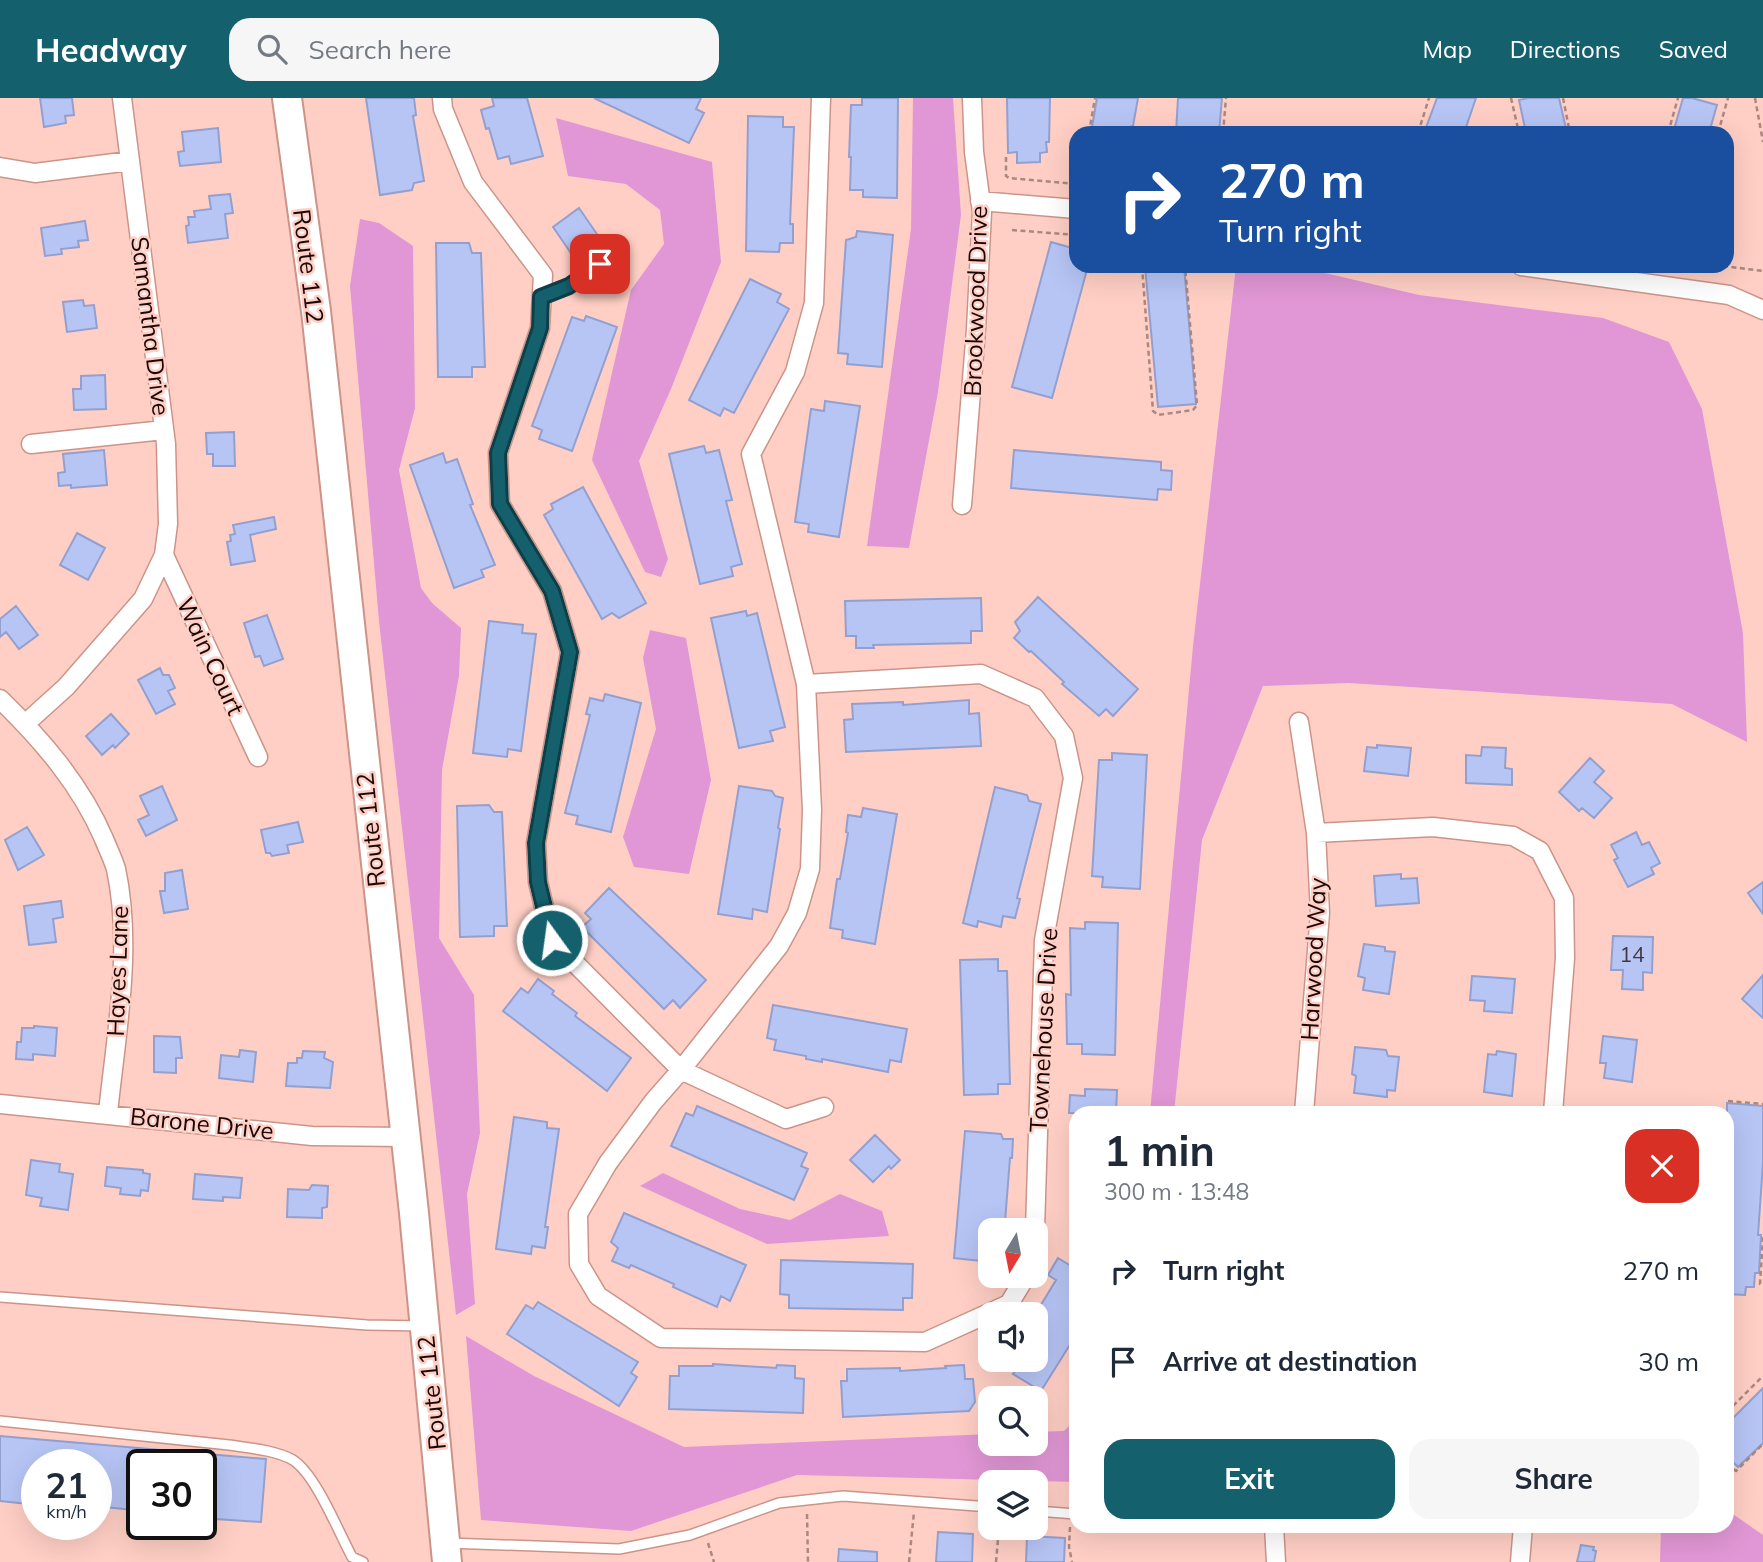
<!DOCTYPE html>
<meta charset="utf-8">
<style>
:root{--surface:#fff;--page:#f6f6f7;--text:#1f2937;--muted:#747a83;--accent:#15606d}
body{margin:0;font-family:Mulish,sans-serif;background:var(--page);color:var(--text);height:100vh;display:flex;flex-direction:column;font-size:26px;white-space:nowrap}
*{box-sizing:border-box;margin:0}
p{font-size:23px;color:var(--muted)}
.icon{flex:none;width:38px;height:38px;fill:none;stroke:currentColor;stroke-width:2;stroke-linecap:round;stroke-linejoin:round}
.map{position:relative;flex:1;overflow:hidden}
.sheet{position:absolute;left:1069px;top:1008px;width:665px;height:427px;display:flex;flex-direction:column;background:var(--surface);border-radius:21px;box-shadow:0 7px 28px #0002}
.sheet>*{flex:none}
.hud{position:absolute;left:1069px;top:28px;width:665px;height:147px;border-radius:21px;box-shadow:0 7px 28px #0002;background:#1a4fa0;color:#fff;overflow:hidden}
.needle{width:46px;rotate:190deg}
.buttons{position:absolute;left:978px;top:1120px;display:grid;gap:14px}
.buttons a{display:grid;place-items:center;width:70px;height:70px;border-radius:14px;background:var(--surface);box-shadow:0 7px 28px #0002;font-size:35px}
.speed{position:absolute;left:21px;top:1351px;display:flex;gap:14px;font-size:35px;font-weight:700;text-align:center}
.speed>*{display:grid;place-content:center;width:91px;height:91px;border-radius:50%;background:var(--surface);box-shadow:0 7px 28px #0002;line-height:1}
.speed small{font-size:18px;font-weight:400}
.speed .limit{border:4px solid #111;border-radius:10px;background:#fff;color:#111}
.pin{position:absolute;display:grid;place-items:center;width:60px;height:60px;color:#fff;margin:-30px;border-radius:14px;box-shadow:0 4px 10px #0006}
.me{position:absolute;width:77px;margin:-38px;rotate:346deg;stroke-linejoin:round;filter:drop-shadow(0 0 5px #0008)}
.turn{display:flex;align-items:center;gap:24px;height:147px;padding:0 35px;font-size:32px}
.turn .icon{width:91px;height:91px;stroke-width:2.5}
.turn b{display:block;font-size:49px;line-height:60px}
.round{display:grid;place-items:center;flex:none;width:74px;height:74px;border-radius:21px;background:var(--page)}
.overview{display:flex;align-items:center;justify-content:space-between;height:119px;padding:0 35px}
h1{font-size:42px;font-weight:700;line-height:52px}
.primary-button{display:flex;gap:14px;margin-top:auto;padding:14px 35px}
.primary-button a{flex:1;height:80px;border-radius:21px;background:var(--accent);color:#fff;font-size:28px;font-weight:700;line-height:80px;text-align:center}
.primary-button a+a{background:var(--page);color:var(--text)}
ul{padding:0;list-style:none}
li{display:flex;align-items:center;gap:21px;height:91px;padding:0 35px}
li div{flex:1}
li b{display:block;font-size:26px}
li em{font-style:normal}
header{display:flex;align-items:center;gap:42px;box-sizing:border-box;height:98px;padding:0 35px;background:var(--accent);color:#fff}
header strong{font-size:33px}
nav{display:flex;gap:38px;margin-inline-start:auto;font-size:24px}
.search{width:490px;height:63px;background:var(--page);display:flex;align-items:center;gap:18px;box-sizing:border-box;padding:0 24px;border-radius:21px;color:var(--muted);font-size:26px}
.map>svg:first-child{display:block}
.green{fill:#e197d5}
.building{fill:#b7c5f5;stroke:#93a0cf;stroke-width:2}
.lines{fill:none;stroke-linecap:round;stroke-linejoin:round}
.lane-casing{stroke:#cc9488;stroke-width:12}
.street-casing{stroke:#cc9488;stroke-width:21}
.primary-casing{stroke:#cc9488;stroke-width:32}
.path{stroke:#ac877f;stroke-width:2.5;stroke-dasharray:5 3.5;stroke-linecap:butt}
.lane{stroke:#fff;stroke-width:9}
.street{stroke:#fff;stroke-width:18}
.primary{stroke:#fff;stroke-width:28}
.route-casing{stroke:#0e3e47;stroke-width:18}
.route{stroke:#15606d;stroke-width:12}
.labels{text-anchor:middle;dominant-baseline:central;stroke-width:5;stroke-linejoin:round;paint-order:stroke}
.number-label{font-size:21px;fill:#413640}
.street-label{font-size:24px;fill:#1a0704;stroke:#ffcfc5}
</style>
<header>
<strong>Headway</strong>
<div class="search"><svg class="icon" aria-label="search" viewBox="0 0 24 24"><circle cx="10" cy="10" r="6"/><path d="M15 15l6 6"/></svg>Search here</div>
<nav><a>Map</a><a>Directions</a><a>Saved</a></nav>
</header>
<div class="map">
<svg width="1763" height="1464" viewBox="0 0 1763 1464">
<rect width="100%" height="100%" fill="#ffcfc5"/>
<path class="green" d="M913,0H953L961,117L938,294L909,450L867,448L911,131Z
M556,20L712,64L721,164L671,291L639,363L668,461L661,479L645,474L592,362L631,192L664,146L660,112L626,86L568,78Z
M360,121L379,125L413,148L415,310L399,372L421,490L432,505L461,530L459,578L442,672L439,840L474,897L480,1035L467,1096L475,1206L456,1217L379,523L350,188Z
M1236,168H1295L1419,197L1603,220L1669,244L1702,311L1743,535L1747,644L1672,606L1349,585L1263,588L1202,742L1174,1015H1150L1193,548Z
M650,532L686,540L711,682L689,776L634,769L623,739L656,631L643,560Z
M663,1075L740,1111L790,1122L840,1096L882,1113L889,1138L767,1146L640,1088Z
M466,1238L534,1278L684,1349L990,1336V1346H1036V1334L1064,1333L1076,1321V1384L797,1377L631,1433L481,1422Z
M1727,1412L1763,1437V1464H1660L1661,1428H1727Z"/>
<path class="building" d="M40,0H72L74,17L65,18L66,25L44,29Z
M366,0H414L416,17L413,18L424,83L414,85L412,92L380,97Z
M492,0H527L543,58L511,66L509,58L498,61L489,30L486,31L481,12L494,8Z
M594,0H701L696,11L704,15L689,45Z
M862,0H898L897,100L863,99V92H850L851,59H849L851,7H862Z
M1007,0H1050L1049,44H1046L1047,54L1040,55V64L1017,65V54L1008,55Z
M1097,0H1138L1133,28L1129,29L1128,35H1091Z
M1178,0H1222L1219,35H1176Z
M1437,0H1476L1464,35H1424Z
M1528,0H1559L1567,35H1526L1519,2Z
M1683,0H1692L1717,7L1709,35H1673Z
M748,18L783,19V29H794L790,126H793V145H780L779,154L746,153Z
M218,30L221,64L180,68L178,54L184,53L182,34Z
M230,96L233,115L225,116L228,140L188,145L186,128L189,127L188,119H195L194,113L211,111L209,98Z
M579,110L601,142L575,161L553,129Z
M85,123L88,142L78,143L79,149L61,151L62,156L45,158L41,130Z
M857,133L893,137L882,269L847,266L848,256L838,255L846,142L856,139Z
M1051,144L1076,151V168H1088L1052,300L1012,289Z
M436,145H469L472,155H481L485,269H472V279H438Z
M1145,168H1184L1196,306L1158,309Z
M750,181L781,196L777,204L789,211L734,315L724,310L720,318L689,302Z
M83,202L84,208L94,207L97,230L67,234L63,204Z
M586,218L617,229L572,353L539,341L542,332L532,328L572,219L584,223Z
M105,277L106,311L74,312L73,291H81V278Z
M825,303L860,308L839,439L808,434L809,426L795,424L811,311L824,313Z
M234,334L235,368H213V356H207L206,335Z
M704,348L706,355L719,352L732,402L726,403L742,466L731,469L733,478L700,486L669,356Z
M104,352L107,387L71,390V387L59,388L58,375L65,374L63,356Z
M1014,352L1161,364V372L1172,373L1171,392L1158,391L1157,402L1011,390Z
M443,355L446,365L457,361L473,406L470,407L495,467L481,472L484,479L454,490L410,367Z
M583,389L646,505L619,520L612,515L602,521L544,417L553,411L551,406Z
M274,419L276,431L250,437L255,463L231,467L227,444L231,443L230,437L235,436L233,427Z
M77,435L105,450L88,482L60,467Z
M1038,499L1138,591L1113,618L1106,611L1099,618L1062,586L1064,584L1031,553L1029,554L1014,540L1020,533L1015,524Z
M981,500L982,533H971V545L873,547L874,550H856V538H846L845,503Z
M16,508L38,537L19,551L6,534L0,539V521Z
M746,513L747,518L757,515L785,629L770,633L773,643L739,650L711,520Z
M267,517L283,561L264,568L260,558L255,559L244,525Z
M489,523L523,527L522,535L536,536L521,653L508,651L507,659L473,655Z
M160,570L163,577H169L175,590L168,593L175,606L156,616L138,582Z
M605,596L641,605L611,734L576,726L578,718L565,715L590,617L586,616L590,600L603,603Z
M969,602V616L979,615L981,648L846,654L844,622L853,621L852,606L903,604V607Z
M111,616L129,636L115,650L113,647L102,657L86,638Z
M1377,647L1411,650L1408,678L1364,673L1367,649L1377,650Z
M1482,649L1506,650L1505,670L1512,671V687L1466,685V657L1481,658Z
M1112,655L1147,657L1140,791L1102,789L1103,779L1092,778L1099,662H1112Z
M1590,660L1604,673L1594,684L1612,700L1594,720L1582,710L1579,713L1559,694Z
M162,688L177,722L146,738L138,722L149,717L140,698Z
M739,688L772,693L775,698L783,700L778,730L780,731L767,814L753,811L752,821L718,816Z
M995,689L1027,697L1029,703L1041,706L1017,800L1020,801L1015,820L1003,818L1001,829L978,823L977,829L963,825Z
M489,707L494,714H502L507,828H494V838L460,839L457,708Z
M863,710L897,716L875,846L842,840L843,832L830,830L837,781H840L848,735L846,734L848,717L861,719Z
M298,724L303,744L287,747L289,755L272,758L270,755H266L261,732Z
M27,729L44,757L18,772L5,742Z
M1636,734L1642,747L1649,744L1660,765L1651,770L1654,776L1628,789L1614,762L1618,760L1611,747Z
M182,772L188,811L164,815L160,793H165V775Z
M1401,776V781L1417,780L1419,805L1376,808L1374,778Z
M1763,784V816L1748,795Z
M609,790L706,882L680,910L673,902L664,911L582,829L591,821L585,815Z
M61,803L63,819L53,821L56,844L29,847L24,808Z
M1085,824L1118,825L1115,957L1082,956V946H1067L1066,896L1071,897L1070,830L1085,831Z
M1613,838L1653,839L1652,875L1643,874V892L1622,891L1623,872H1611Z
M1364,846L1385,849V853L1395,854L1389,896L1363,892L1365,880L1358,878Z
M998,861V873H1007L1010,986H998V996L964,997L960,862Z
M1763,877V920L1742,901Z
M1472,878L1515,881L1512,915L1484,913L1485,903L1470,902Z
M538,881L554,893L552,896L577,915L575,918L631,960L607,993L503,913L521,890L528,895Z
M773,907L907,931L901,964L890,962L888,974L822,961V964L806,961V958L774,952L776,942L767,940Z
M34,928L57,930L55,958L33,956V962L16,961L17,944H21L22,930H34Z
M154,938L180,939L182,960H176V975L154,974Z
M1603,938L1637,942L1632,984L1604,980L1606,965H1600Z
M1355,949L1386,952L1388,958L1399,959L1395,993L1387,992V999L1354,995L1356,978L1352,976Z
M240,952L256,954L253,984L219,980L221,957L239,959Z
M303,953L325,954L324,960L333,964L330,990L286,988L288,965H297V960H302Z
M1497,953L1516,956L1512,998L1484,994L1488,956L1496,957Z
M1085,991L1117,992L1116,1015H1069L1070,997L1085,998Z
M1727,1005L1763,1008V1065L1758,1137H1761L1759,1175H1755L1754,1189H1746L1745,1197L1727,1196Z
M697,1008L807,1055L801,1068L808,1071L794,1102L671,1048L686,1015L693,1018Z
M514,1019L547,1024V1030L559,1031L545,1129H548L545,1150L532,1148L531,1156L496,1151Z
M965,1033L1001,1036L1003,1041H1013L1012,1060H1010L1005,1124L994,1123L993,1132H990V1164L954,1160Z
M875,1037L900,1062L891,1071L889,1068L873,1084L850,1062Z
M31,1062L60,1066L59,1074L73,1076L68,1112L40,1108L42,1100L26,1097Z
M107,1069L143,1072V1075L150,1076L148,1093L141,1092L140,1098L120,1096L121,1090L105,1088Z
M195,1076L242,1080L240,1100L223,1099V1103L193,1101Z
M312,1087L328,1088L327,1109L322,1110V1120L287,1119L288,1091L309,1092Z
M624,1115L746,1167L730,1203L721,1198L717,1209L673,1189L674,1186L631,1167L629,1170L612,1163L618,1150L611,1144Z
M1058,1160L1076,1171V1237L1041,1293L1013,1276L1016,1271L1000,1262H1036V1215L1056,1182L1048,1177Z
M781,1162L913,1166L912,1200H903V1212L789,1210V1197L780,1196Z
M538,1204L638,1264L631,1275L637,1279L619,1308L507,1236L526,1207L533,1211Z
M713,1266L776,1270L777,1267L795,1268V1280L804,1281L803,1315L669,1311L670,1278H679V1268H713Z
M964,1267L965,1281H973L975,1304L969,1313L843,1319L841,1283H847V1271L900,1270V1273L946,1270L945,1268Z
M1763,1290V1345L1738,1369L1727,1358V1326Z
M0,1338L266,1361L261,1424L201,1420V1367H142V1413L96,1408V1367H37V1407L0,1403Z
M938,1434L973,1436L972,1464H936Z
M1027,1438L1065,1440L1064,1464H1026Z
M1581,1447L1594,1449L1593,1452L1596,1453L1594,1464H1577Z
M839,1451L877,1454V1464H838Z"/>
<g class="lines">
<defs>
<path id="lane" d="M541,199L569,188L600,166
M0,1199L367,1227L423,1228
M0,1323L229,1347C249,1350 275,1352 293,1362C316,1377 338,1433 352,1459L363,1464
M1036,1413L1076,1416
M448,1445L619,1451L690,1437L779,1405L843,1398L990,1409"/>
<path id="street" d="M442,0L443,11L473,84L543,177L540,230L498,355L500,406L552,493L570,554L536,745L538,784L552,842L681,972L786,1021L824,1009
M821,0L814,205L795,274L751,356L806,586L981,576L1035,600L1064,638L1073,680L1044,842L1035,1132
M0,69L35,75L130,63
M980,103L1076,111
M1521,168L1729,197L1763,212
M31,346L164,332
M962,407L976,231L982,114L974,54L972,0
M164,457L258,659
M806,586L812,712L810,771L797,815L779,848L681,972L653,1004L608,1065L578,1116L579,1166L598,1198L661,1240L925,1244L1009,1206L1026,1178
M0,601C42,642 81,687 104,741C108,751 113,761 116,771C133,850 116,936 108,1015
M1299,624L1316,735L1320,815L1304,1015
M25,626L66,589L143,501L164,457L168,426L166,346L122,0
M1316,735L1433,729L1513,738L1540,753L1564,800L1565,860L1553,1015
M0,1006L312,1038L404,1039
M1274,1428L1276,1464
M1520,1464L1523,1428"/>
<path id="primary" d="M287,0L316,213L414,1115L447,1464"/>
</defs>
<use href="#lane" class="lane-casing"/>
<use href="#street" class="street-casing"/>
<use href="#primary" class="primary-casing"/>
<path class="path" d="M1511,0L1519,35
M1563,0L1570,35
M1755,0L1763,44
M1089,35L1095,0
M1223,35L1226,0
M1253,35L1261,32L1283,33
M1418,35L1429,0
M1668,35L1678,0
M1718,35L1728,0
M1006,59V78L1009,80L1076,86
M1012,132L1076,137
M1142,168L1153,313L1158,317L1193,312L1197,307L1185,168
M1723,168L1763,173
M1728,1003L1763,1006
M1763,1139L1760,1186L1763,1187
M1727,1314L1763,1278
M1727,1366L1736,1373L1763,1346
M807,1416L808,1464
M1070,1429L1069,1449L1072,1464
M708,1445L714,1464
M909,1464L914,1414
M996,1464L999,1430"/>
<use href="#lane" class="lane"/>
<use href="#street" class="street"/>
<use href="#primary" class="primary"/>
</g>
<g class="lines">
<defs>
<path id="route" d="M552,842L538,784L536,745L570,554L552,493L500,406L498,355L540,230L541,199L569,188L600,166"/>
</defs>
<use href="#route" class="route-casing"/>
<use href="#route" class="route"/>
</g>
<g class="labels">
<g class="number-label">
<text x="1632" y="856">14</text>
</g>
<g class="street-label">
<text transform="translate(309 168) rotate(83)">Route 112</text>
<text transform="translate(975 203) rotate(-88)">Brookwood Drive</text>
<text transform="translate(151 228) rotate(83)">Samantha Drive</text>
<text transform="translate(211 558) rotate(65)">Wain Court</text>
<text transform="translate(370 732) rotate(-96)">Route 112</text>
<text transform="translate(1313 861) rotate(-87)">Harwood Way</text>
<text transform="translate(117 873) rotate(-88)">Hayes Lane</text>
<text transform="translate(1043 932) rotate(-87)">Townehouse Drive</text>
<text transform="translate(202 1025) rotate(6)">Barone Drive</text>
<text transform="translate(431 1295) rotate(-96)">Route 112</text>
</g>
</g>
</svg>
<div class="buttons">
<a><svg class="needle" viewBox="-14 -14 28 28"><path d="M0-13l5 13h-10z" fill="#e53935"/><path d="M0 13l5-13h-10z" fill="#747a83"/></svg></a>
<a><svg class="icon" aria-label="sound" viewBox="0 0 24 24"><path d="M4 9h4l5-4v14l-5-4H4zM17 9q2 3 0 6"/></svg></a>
<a><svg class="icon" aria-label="search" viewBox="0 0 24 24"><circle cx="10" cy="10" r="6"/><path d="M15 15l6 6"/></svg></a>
<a><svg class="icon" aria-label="layers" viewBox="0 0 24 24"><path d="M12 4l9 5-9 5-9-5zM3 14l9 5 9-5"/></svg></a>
</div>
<div class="speed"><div>21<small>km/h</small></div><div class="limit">30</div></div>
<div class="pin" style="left:600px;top:166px;background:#d93025"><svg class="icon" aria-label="arrive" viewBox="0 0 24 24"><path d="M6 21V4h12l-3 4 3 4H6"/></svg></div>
<svg class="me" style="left:552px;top:842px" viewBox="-20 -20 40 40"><circle r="17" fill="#15606d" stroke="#fff" stroke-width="3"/><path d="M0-11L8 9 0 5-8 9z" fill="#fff"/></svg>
<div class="hud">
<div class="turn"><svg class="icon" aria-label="right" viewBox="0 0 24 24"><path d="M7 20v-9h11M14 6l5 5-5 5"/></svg><div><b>270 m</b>Turn right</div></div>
</div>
<section class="sheet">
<div class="overview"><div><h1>1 min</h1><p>300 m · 13:48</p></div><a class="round" style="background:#d93025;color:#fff"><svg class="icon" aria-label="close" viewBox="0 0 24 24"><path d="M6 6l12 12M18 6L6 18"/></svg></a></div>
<ul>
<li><svg class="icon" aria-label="right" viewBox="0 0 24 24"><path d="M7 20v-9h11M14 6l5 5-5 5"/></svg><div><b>Turn right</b></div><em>270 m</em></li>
<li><svg class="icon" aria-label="arrive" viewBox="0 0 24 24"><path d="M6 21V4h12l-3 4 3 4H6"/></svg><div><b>Arrive at destination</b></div><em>30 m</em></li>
</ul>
<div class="primary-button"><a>Exit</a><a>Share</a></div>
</section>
</div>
